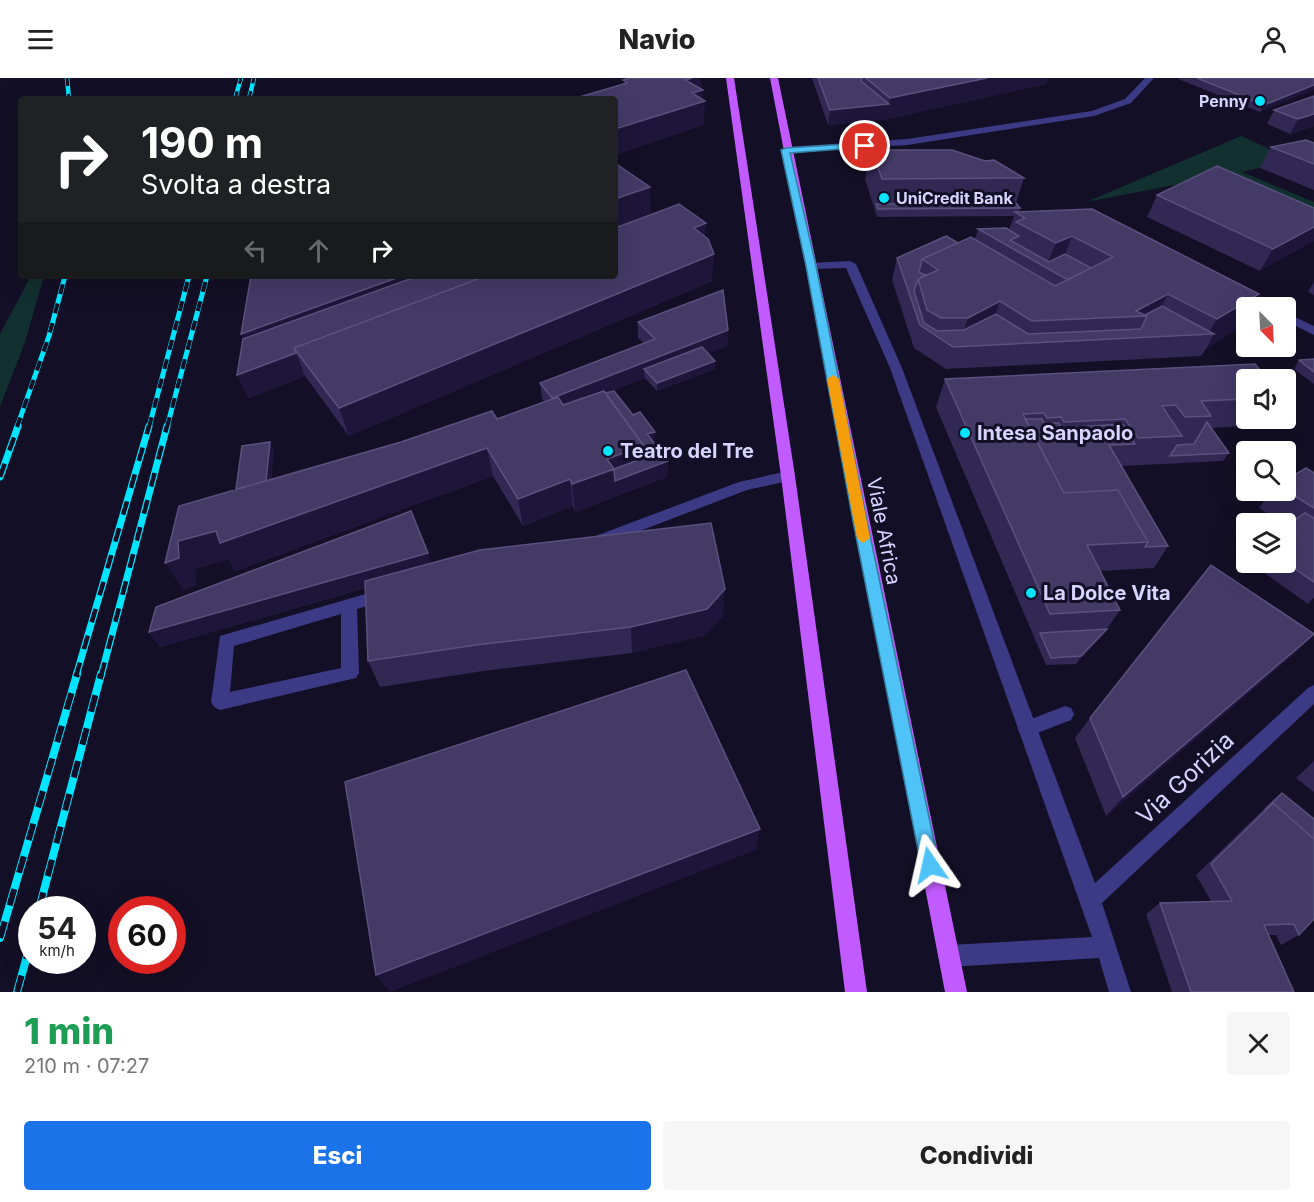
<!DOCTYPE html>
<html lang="it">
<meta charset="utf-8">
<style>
:root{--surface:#fff;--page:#f6f6f6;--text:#222;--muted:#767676;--accent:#1a73e8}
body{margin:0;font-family:Inter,sans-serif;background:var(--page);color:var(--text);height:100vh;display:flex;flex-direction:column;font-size:22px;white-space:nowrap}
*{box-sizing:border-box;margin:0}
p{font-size:20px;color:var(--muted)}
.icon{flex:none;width:33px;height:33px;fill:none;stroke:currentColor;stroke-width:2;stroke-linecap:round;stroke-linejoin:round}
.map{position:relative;height:914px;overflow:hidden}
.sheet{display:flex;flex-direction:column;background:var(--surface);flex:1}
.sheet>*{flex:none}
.banner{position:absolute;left:18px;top:18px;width:600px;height:183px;border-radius:6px;box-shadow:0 6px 24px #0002;background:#202124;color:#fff;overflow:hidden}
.needle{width:39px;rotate:156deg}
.controls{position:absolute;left:1236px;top:219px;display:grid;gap:12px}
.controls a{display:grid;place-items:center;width:60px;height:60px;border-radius:6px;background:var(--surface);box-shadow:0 6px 24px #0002;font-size:30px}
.speed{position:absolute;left:18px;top:818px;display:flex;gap:12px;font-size:30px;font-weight:700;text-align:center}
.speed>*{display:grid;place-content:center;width:78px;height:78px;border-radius:50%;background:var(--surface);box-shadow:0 6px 24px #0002;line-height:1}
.speed small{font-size:15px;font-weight:400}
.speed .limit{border:9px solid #d22;background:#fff;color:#111}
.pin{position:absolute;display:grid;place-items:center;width:51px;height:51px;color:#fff;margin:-26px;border:3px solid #fff;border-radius:50%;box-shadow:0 2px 6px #0007}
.me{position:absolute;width:66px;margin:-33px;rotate:349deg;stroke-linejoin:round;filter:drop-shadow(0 0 4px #0008)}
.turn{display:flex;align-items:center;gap:21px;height:126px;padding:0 24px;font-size:27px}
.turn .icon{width:78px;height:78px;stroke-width:2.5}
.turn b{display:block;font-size:42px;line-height:51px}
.lanes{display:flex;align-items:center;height:57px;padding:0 24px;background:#0003;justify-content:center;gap:30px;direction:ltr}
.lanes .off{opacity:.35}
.round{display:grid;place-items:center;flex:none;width:63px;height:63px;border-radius:6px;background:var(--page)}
.overview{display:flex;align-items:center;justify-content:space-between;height:102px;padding:0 24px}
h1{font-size:36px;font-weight:800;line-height:45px;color:#1e9e55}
.cta{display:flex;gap:12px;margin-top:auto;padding:12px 24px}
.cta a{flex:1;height:69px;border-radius:6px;background:var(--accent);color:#fff;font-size:24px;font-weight:800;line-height:69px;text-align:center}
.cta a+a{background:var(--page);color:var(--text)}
header{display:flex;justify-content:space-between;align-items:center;height:78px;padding:0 24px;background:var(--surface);font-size:27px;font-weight:800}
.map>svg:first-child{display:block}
.green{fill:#12302f}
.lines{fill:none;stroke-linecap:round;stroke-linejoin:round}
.lane{fill:#3d3a85;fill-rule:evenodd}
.street{fill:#3d3a85;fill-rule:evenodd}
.primary{fill:#c25bff;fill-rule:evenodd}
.rail-far3-casing{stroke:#00e5ff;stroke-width:4.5}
.rail-far2-casing{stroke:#00e5ff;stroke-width:5}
.rail-far1-casing{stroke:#00e5ff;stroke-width:7}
.rail-casing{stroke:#00e5ff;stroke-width:8}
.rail-far3{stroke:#130f26;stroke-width:3;stroke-dasharray:8;stroke-linecap:butt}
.rail-far2{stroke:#130f26;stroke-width:4;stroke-dasharray:10;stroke-linecap:butt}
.rail-far1{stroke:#130f26;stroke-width:4.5;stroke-dasharray:14;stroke-linecap:butt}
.rail{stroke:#130f26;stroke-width:6;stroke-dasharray:17;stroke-linecap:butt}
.wall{fill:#312854}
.shaded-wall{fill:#1d163a}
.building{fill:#433a66;stroke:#5a527e;stroke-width:1.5}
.route{fill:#4fc3f7;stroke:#337fa1;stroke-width:1.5}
.slow{fill:#f59e0b}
.poi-dot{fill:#00e5ff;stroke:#130f26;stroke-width:2}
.labels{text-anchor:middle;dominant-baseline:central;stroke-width:6;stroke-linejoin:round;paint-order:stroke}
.far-poi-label{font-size:16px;font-weight:bold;fill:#d9d4ff;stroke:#130f26;text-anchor:end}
.poi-label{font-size:20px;font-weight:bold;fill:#d9d4ff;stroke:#130f26;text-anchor:start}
.street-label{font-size:20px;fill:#d9d4ff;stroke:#130f26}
.near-street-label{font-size:24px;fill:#d9d4ff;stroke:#130f26}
</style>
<header><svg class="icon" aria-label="menu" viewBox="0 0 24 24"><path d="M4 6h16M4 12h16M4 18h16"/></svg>Navio<svg class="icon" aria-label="person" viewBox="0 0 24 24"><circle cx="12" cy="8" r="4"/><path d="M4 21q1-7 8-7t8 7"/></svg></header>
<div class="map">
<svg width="1314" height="914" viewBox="0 0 1314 914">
<rect width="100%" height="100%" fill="#130f26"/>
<path class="green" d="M1241,58L1294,82L1242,94L1314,124V152L1195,103L1086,124Z
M31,198H44L25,264L0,329V256Z"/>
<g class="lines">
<path class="lane" d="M1145,0H1154L1131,25L1094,38L907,67L786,75L781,72L786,69L907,61L1092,33L1125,21Z
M788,393L795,398L793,402L747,412L598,469L593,467L590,463L593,459L739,404Z
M383,511L389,513L391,517L389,521L357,531L359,595L356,600L220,632L214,629L211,624L220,558ZM341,536V590L230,614L234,568Z
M1065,628L1071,630L1074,636L1071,642L1027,659L1021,657L1018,651L1021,645Z"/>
<path class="street" d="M850,183L856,186L902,290L1095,805L1308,610L1314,607V626L1102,825L1131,914H1109L1099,880L949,889L941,886L938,878L941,870L949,867L1092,859L890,290L846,190L811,191L805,188L811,185Z
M1237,212L1270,228L1271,230H1256L1233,217V213Z
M1286,235L1314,248V257L1286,243Z"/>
<path class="primary" d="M726,0H734L795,398L867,914H845L781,398Z
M770,0H778L967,914H945Z"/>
<defs>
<path id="rail-far3" d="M67,0L69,21
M235,21L241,0
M249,21L254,0"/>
<path id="rail-far2" d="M17,349L49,258L65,198
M149,349L189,198
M167,349L207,198"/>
<path id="rail-far1" d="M0,399L18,348
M76,598L149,348
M101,598L167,348"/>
<path id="rail" d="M39,831L101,596
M0,860L77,596
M17,914L32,860"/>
</defs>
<use href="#rail-far3" class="rail-far3-casing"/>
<use href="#rail-far2" class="rail-far2-casing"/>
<use href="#rail-far1" class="rail-far1-casing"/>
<use href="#rail" class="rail-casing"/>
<use href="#rail-far3" class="rail-far3"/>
<use href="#rail-far2" class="rail-far2"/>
<use href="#rail-far1" class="rail-far1"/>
<use href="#rail" class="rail"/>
</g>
<path class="wall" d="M812,0H1048L1046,6L887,41L828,47Z
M1176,0H1314L1260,34Z
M1314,18V48L1290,56L1267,46L1274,32Z
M1314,65V112L1260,90L1271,69Z
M872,72L1024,100L1016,125L1020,130L1019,134L1246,230V236L1238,250L1206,271L1201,278L946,291L914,270L892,202L897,180L975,161L978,151L1009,152L1014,138L877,139L865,101L868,86H870Z
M615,85L651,135L616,148L706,159L712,203L349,358L305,298L248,320L243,261L241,256Z
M1157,117L1314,130L1260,193L1147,139Z
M1314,204V217L1308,214Z
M638,244L728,252L727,268L708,275L715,291L657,313L645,300L607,315L655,367L668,383L667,399L575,434L573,428L523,448L493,398L235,493L229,481L195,491L196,507L183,512L236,411L274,372L271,401L497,341L545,324L542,321L540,305L644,265L638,260Z
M1314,281V306L1294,291L1299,282Z
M945,301L1246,302V340H1267L1262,347L1211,350L1229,375L1223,383L1121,388L1168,468L1154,490L1100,493L1120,532L1102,558L1076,586L1046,587L936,329Z
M1314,395V521L1313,520L1308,526L1249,484H1286L1287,447L1286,446H1284L1259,430L1272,412H1286Z
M428,475L431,485L723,538L705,557L632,575L483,593L380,609L368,583L365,510L160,569L149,554Z
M1314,556L1293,577L1106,738L1075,660L1090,640Z
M1314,683V714L1296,700Z
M1282,715L1299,857L1281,867L1276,857H1268L1294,914H1172L1146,836L1160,825L1211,823L1196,797L1274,721Z"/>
<path class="shaded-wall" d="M692,0H701V12H703L702,23H705L704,47L615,77V51L685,2Z
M987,0H1048L1046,6L887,41L828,47L830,32L889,26L890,20Z
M1314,7V12L1260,34L1264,27Z
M1314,36V48L1290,56L1298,41Z
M650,109L651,135L615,148V121Z
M706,145L705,172L694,150Z
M1314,149V163L1260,193L1273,171Z
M1072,158L1059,192L1046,189L1056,165Z
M714,176L712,203L349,358L339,330Z
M402,198H483L253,284L241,256Z
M1168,216L1150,250L1147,238L1136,233Z
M1259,216L1250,230H1246V236L1238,250L1206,271L1214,256H1208L1217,241Z
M1000,223L988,258L959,269L968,240Z
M728,252L727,268L650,298L644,291L645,300L554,336L552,320Z
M296,275L305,298L248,320L237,297Z
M715,283V291L657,313V305Z
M655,354V370L647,356Z
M270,364L274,372L269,423L239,427Z
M644,368L668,383L667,399L575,434L572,406L607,381Z
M487,370L493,398L235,493L229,481L195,491L196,507L183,512L165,485L178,463Z
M570,401L573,428L523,448L518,421Z
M428,475L433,490L160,569L149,554Z
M725,511L723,538L705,557L632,575L631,549Z
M1107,551L1102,558L1076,586L1081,578Z
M1314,556L1293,577L1106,738L1123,719Z
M760,751L756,772L390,914L376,897Z"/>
<path class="building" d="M630,0H692L685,2L703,12L692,15L705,23L615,51V21H573L627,5L623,2Z
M818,0H862L861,3L889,26L830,32Z
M866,0H987L890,20Z
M1197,0H1314V7L1264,27Z
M1314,18V36L1298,41L1274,32Z
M1306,62L1314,65V86L1271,69Z
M872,72H952L985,83L994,82L1024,100L882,101Z
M615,85L650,109L615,121Z
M1217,88L1314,130V149L1273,171L1157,117Z
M1016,125L1020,130L878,131L876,126Z
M679,126L706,145L694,150L708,161L714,176L339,330L294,270L486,198H615V150Z
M1092,131L1259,216L1217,241L1168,216L1136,233L1147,238L1032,243L1000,223L968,240H941L927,232L918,201L938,192L922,181L971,159L1055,208L1113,179L1072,158L1056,165L1016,144L1025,140L1015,134Z
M1006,150L1019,158L1010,162L1049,184L1065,176L1091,190L1068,202L978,151Z
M946,158L958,165L922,181L919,194L925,197L918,201L914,213L924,245L937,253L964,252L996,236L1028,256L1141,251L1147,238L1145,237L1162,228L1214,256L953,269L920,247L897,180Z
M251,198H402L241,256Z
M418,198H486L294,270L296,275L237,297L243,261Z
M723,212L728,252L552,320L540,305L655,261L638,244Z
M702,269L715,283L657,305L644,291Z
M1314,281V294L1299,282Z
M1255,286L1268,302H1246V321L1201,323L1211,338L1185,339L1176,327L1162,328L1182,358L1138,360L1125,341L1064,344L1061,339L1047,340L1044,335L1023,336L1064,415L1118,412L1148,464L1087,467L1120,532L1050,536L945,301Z
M604,313L644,368L607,381L614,391L572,406L570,401L518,421L487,370L220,465L216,453L178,463L179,480L165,485L179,428L401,364L492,333L497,341L558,319L563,327Z
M614,313L633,337L640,334L655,354L647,356L668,383L615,403L614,391L644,380V368L605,315Z
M1025,341H1042L1044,345H1059L1061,350L1123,346L1135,366L1109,367L1168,468L1145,469L1148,464L1118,412L1064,415Z
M1207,344L1229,375L1170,378L1177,367L1194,366Z
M270,364L266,403L236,411L242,368Z
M1306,390L1314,395V430L1285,412H1286V402Z
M411,433L428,475L149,554L156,529Z
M1305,435L1314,440V504L1285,484H1286V448Z
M711,445L725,511L707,531L631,549L476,567L368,583L365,503L480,472Z
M1211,487L1314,556L1123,719L1090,640Z
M1107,551L1081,578L1051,580L1040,555Z
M686,592L760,751L376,897L345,704Z
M1282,715L1314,741V761L1273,725L1265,732Z
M1273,725L1314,761V841L1299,857L1294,846L1264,847L1294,914H1191L1160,825L1232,823L1211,786Z"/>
<path class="route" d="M865,65L868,66V69L790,75L816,188L867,443L939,787L937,793L930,796L924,793L921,787L853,443L806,188L781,72L786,70Z"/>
<path class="slow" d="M833,297L839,301L870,460L863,465L857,460L827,301Z"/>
<g class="poi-dot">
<circle cx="1260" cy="23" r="6"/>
<circle cx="884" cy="120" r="6"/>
<circle cx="965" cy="355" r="6"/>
<circle cx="608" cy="373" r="6"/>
<circle cx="1031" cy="515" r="6"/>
</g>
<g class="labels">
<g class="far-poi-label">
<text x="1248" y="23">Penny</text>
<text x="896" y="120" text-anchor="start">UniCredit Bank</text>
</g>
<g class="poi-label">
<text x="977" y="355">Intesa Sanpaolo</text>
<text x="620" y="373">Teatro del Tre</text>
<text x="1043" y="515">La Dolce Vita</text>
</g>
<g class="street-label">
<text transform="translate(884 453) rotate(79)">Viale Africa</text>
</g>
<g class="near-street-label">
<text transform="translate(1185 700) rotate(-43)">Via Gorizia</text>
</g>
</g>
</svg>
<div class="controls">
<a><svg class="needle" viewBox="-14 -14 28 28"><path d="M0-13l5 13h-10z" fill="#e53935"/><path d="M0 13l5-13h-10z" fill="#767676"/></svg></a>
<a><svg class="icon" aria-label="sound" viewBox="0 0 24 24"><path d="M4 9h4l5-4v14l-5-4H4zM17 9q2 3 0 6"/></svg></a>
<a><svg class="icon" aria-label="search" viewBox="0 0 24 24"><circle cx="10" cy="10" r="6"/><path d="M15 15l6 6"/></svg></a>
<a><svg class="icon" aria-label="layers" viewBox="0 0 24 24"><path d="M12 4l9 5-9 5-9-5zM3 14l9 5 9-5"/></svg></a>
</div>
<div class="speed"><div>54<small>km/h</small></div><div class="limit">60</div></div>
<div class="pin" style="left:865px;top:68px;background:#d93025"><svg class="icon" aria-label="arrive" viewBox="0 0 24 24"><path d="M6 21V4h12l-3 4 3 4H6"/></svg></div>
<svg class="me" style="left:930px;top:787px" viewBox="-20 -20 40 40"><path d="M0-17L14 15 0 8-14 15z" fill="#4fc3f7" stroke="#fff" stroke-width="4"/></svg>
<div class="banner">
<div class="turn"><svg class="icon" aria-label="right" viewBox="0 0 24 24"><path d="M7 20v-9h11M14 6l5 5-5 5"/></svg><div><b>190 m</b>Svolta a destra</div></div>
<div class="lanes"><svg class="icon off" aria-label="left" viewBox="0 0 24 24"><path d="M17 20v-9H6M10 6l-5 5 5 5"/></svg><svg class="icon off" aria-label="ahead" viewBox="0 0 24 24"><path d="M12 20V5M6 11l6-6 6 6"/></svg><svg class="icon" aria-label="right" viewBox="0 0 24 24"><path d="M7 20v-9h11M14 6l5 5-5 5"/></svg></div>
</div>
</div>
<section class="sheet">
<div class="overview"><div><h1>1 min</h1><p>210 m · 07:27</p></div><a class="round"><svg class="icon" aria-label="close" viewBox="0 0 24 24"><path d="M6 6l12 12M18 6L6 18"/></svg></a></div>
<div class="cta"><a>Esci</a><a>Condividi</a></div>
</section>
